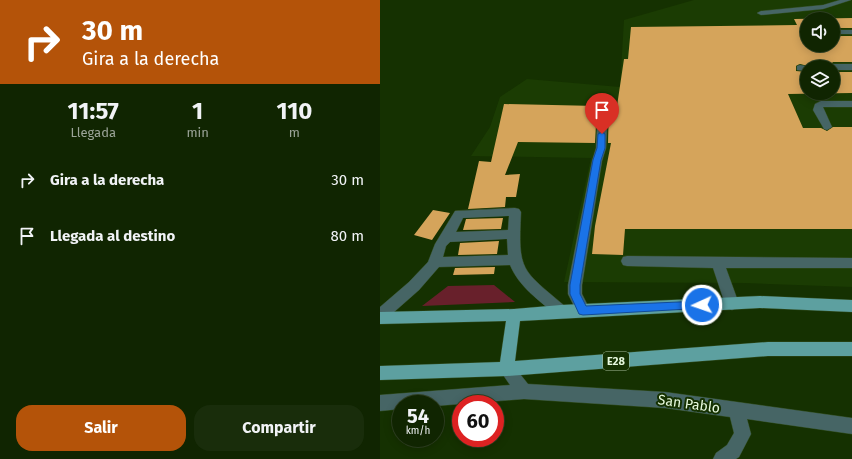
<!DOCTYPE html>
<html lang="es">
<style>
:root{--surface:#102501;--page:#192d0b;--text:#f1f3f6;--muted:#9ca599;--line:#304223;--accent:#b45309}
body{margin:0;font-family:"Fira Sans",sans-serif;background:var(--page);color:var(--text);height:100vh;display:flex;flex-direction:column;font-size:15px;white-space:nowrap}
*{box-sizing:border-box;margin:0}
p{font-size:13px;color:var(--muted)}
.icon{flex:none;width:22px;height:22px;fill:none;stroke:currentColor;stroke-width:2;stroke-linecap:round;stroke-linejoin:round}
.map{position:relative;flex:1;overflow:hidden}
.sheet{display:flex;flex-direction:column;background:var(--surface);width:380px}
.sheet>*{flex:none}
.banner{background:#b45309;color:#fff;overflow:hidden}
.fabs{position:absolute;left:420px;top:12px;display:grid;gap:8px}
.fabs a{display:grid;place-items:center;width:40px;height:40px;border-radius:50%;background:var(--surface);box-shadow:0 2px 10px #0003,0 0 0 1px var(--line);font-size:20px}
.speed{position:absolute;left:12px;top:395px;display:flex;gap:8px;font-size:20px;font-weight:700;text-align:center}
.speed>*{display:grid;place-content:center;width:52px;height:52px;border-radius:50%;background:var(--surface);box-shadow:0 2px 10px #0003,0 0 0 1px var(--line);line-height:1}
.speed small{font-size:10px;font-weight:400}
.speed .limit{border:6px solid #d22;background:#fff;color:#111}
.pin{position:absolute;display:grid;place-items:center;width:34px;height:34px;color:#fff;margin:-41px -17px;border-radius:50% 50% 50% 0;rotate:-45deg;box-shadow:0 0 4px #0007}
.pin .icon{rotate:45deg}
.me{position:absolute;width:44px;margin:-22px;rotate:267deg;stroke-linejoin:round;filter:drop-shadow(0 0 3px #0008)}
.turn{display:flex;align-items:center;gap:14px;height:84px;padding:0 16px;font-size:18px}
.turn .icon{width:52px;height:52px;stroke-width:2.5}
.turn b{display:block;font-size:28px;line-height:34px}
.eta{display:flex;justify-content:space-evenly;align-items:center;height:68px;text-align:center}
.eta b{font-size:24px;font-weight:700;line-height:28px}
.primary-button{display:flex;gap:8px;margin-top:auto;padding:8px 16px}
.primary-button a{flex:1;height:46px;border-radius:16px;background:var(--accent);color:#fff;font-size:16px;font-weight:700;line-height:46px;text-align:center}
.primary-button a+a{background:var(--page);color:var(--text)}
ul{padding:0;list-style:none}
li{display:flex;align-items:center;gap:12px;height:56px;padding:0 16px}
li div{flex:1}
li b{display:block;font-size:15px}
li em{font-style:normal}
main{display:flex;flex:1;min-height:0}
.map>svg:first-child{display:block}
.built{fill:#1b3c03;fill-rule:evenodd}
.green{fill:#68202b}
.building{fill:#d5a45b}
.lines{fill:none;stroke-linecap:round;stroke-linejoin:round}
.minor-casing{stroke:#324d20;stroke-width:1}
.major-casing{stroke:#324d20;stroke-width:1}
.minor{fill:#466565;fill-rule:evenodd}
.major{fill:#5da0a0;fill-rule:evenodd}
.route{fill:#1a73e8;stroke:#114b97}
.labels{text-anchor:middle;dominant-baseline:central;stroke-width:4;stroke-linejoin:round;paint-order:stroke}
.shield{fill:#153101;stroke:#a8bd9c;stroke-width:1}
.shield-label{font-size:11px;font-weight:bold;fill:#e7f9de}
.near-street-label{font-size:14px;fill:#e7f9de;stroke:#153101}
</style>
<main>
<section class="sheet">
<div class="banner">
<div class="turn"><svg class="icon" aria-label="right" viewBox="0 0 24 24"><path d="M7 20v-9h11M14 6l5 5-5 5"/></svg><div><b>30 m</b>Gira a la derecha</div></div>
</div>
<div class="eta">
<div><b>11:57</b><p>Llegada</p></div>
<div><b>1</b><p>min</p></div>
<div><b>110</b><p>m</p></div>
</div>
<ul>
<li><svg class="icon" aria-label="right" viewBox="0 0 24 24"><path d="M7 20v-9h11M14 6l5 5-5 5"/></svg><div><b>Gira a la derecha</b></div><em>30 m</em></li>
<li><svg class="icon" aria-label="arrive" viewBox="0 0 24 24"><path d="M6 21V4h12l-3 4 3 4H6"/></svg><div><b>Llegada al destino</b></div><em>80 m</em></li>
</ul>
<div class="primary-button"><a>Salir</a><a>Compartir</a></div>
</section>
<div class="map">
<svg width="472" height="459" viewBox="0 0 472 459">
<rect width="100%" height="100%" fill="#153101"/>
<path class="built" d="M314,0H472V287L364,283L184,282L211,158L91,156L110,127L120,97L147,79L240,87L244,20ZM427,19H453V45H427ZM427,67H453V93H427Z"/>
<path class="green" d="M114,285L135,302L42,306L68,286Z"/>
<path class="building" d="M472,18V28H453V19H427V45H453V36H472V62H453L448,67H432L420,64L416,66V71L427,72V93H453V72H472V93L408,94L423,128H441L447,131L453,127H472V229H245L243,255L212,254L215,226L231,143H228L229,106H237L244,59H248L251,27L417,25L414,19Z
M124,104L217,106L215,143L138,142L125,175L140,174L136,197H126L125,207L88,209L99,161L111,162Z
M53,210L70,213L52,240L34,235Z
M123,218L121,229L83,230L86,219Z
M119,241L117,254L78,255L80,243Z
M115,267L114,274L73,275L75,268Z"/>
<g class="lines">
<defs>
<path id="minor" d="M460,0H471L443,9L381,15L377,13L381,11L443,5Z
M453,30H472V34H453Z
M453,64H472V70H453V67H449Z
M420,65L431,67H427V71L417,70V66Z
M441,101H472V107H443L452,127L447,130L444,129L433,110L435,104Z
M223,104L228,107L226,148L222,161L202,285V294L210,310L208,314L203,316L198,314L188,294V285L212,161L216,148L218,107Z
M135,208L139,209L141,212C138,272 141,269 186,307L188,311L186,315L181,317L176,315C159,300 139,287 130,265L59,267L39,290L5,320L0,322V307L29,282L48,262L55,244L75,211ZM129,216L128,230L76,232L83,218ZM127,239L128,255L63,257L66,246L70,242Z
M247,256L472,258V268H346L359,304L357,308L352,310L347,308L345,304L333,268L247,266L243,265L241,261L243,257Z
M127,362L132,364L148,384L285,392L472,418V434L367,419L371,434L359,457L356,459H333L336,453L347,445L354,433L350,417L285,408L144,399L55,406V404H21V409L0,411V395L130,385L119,369L122,364Z"/>
<path id="major" d="M380,296L472,300V312L380,308L140,321L135,361L388,342H472V356H388L127,376L0,380V366L120,362L126,321L0,324V312L134,309L181,305Z"/>
</defs>
<use href="#minor" class="minor-casing"/>
<use href="#major" class="major-casing"/>
<use href="#minor" class="minor"/>
<use href="#major" class="major"/>
</g>
<path class="route" d="M222,132L225,134V148L221,160L200,285V294L206,306L322,301L326,302L327,305L326,308L203,315L199,314L190,294V285L213,160L217,148L218,134Z"/>
<g class="labels">
<rect class="shield" x="223" y="352" width="26" height="18" rx="3"/>
<g class="shield-label">
<text x="236" y="361">E28</text>
</g>
<g class="near-street-label">
<text transform="translate(309 404) rotate(8)">San Pablo</text>
</g>
</g>
</svg>
<div class="fabs">
<a><svg class="icon" aria-label="sound" viewBox="0 0 24 24"><path d="M4 9h4l5-4v14l-5-4H4zM17 9q2 3 0 6"/></svg></a>
<a><svg class="icon" aria-label="layers" viewBox="0 0 24 24"><path d="M12 4l9 5-9 5-9-5zM3 14l9 5 9-5"/></svg></a>
</div>
<div class="speed"><div>54<small>km/h</small></div><div class="limit">60</div></div>
<div class="pin" style="left:222px;top:134px;background:#d93025"><svg class="icon" aria-label="arrive" viewBox="0 0 24 24"><path d="M6 21V4h12l-3 4 3 4H6"/></svg></div>
<svg class="me" style="left:322px;top:305px" viewBox="-20 -20 40 40"><circle r="17" fill="#1a73e8" stroke="#fff" stroke-width="3"/><path d="M0-11L8 9 0 5-8 9z" fill="#fff"/></svg>
</div>
</main>
